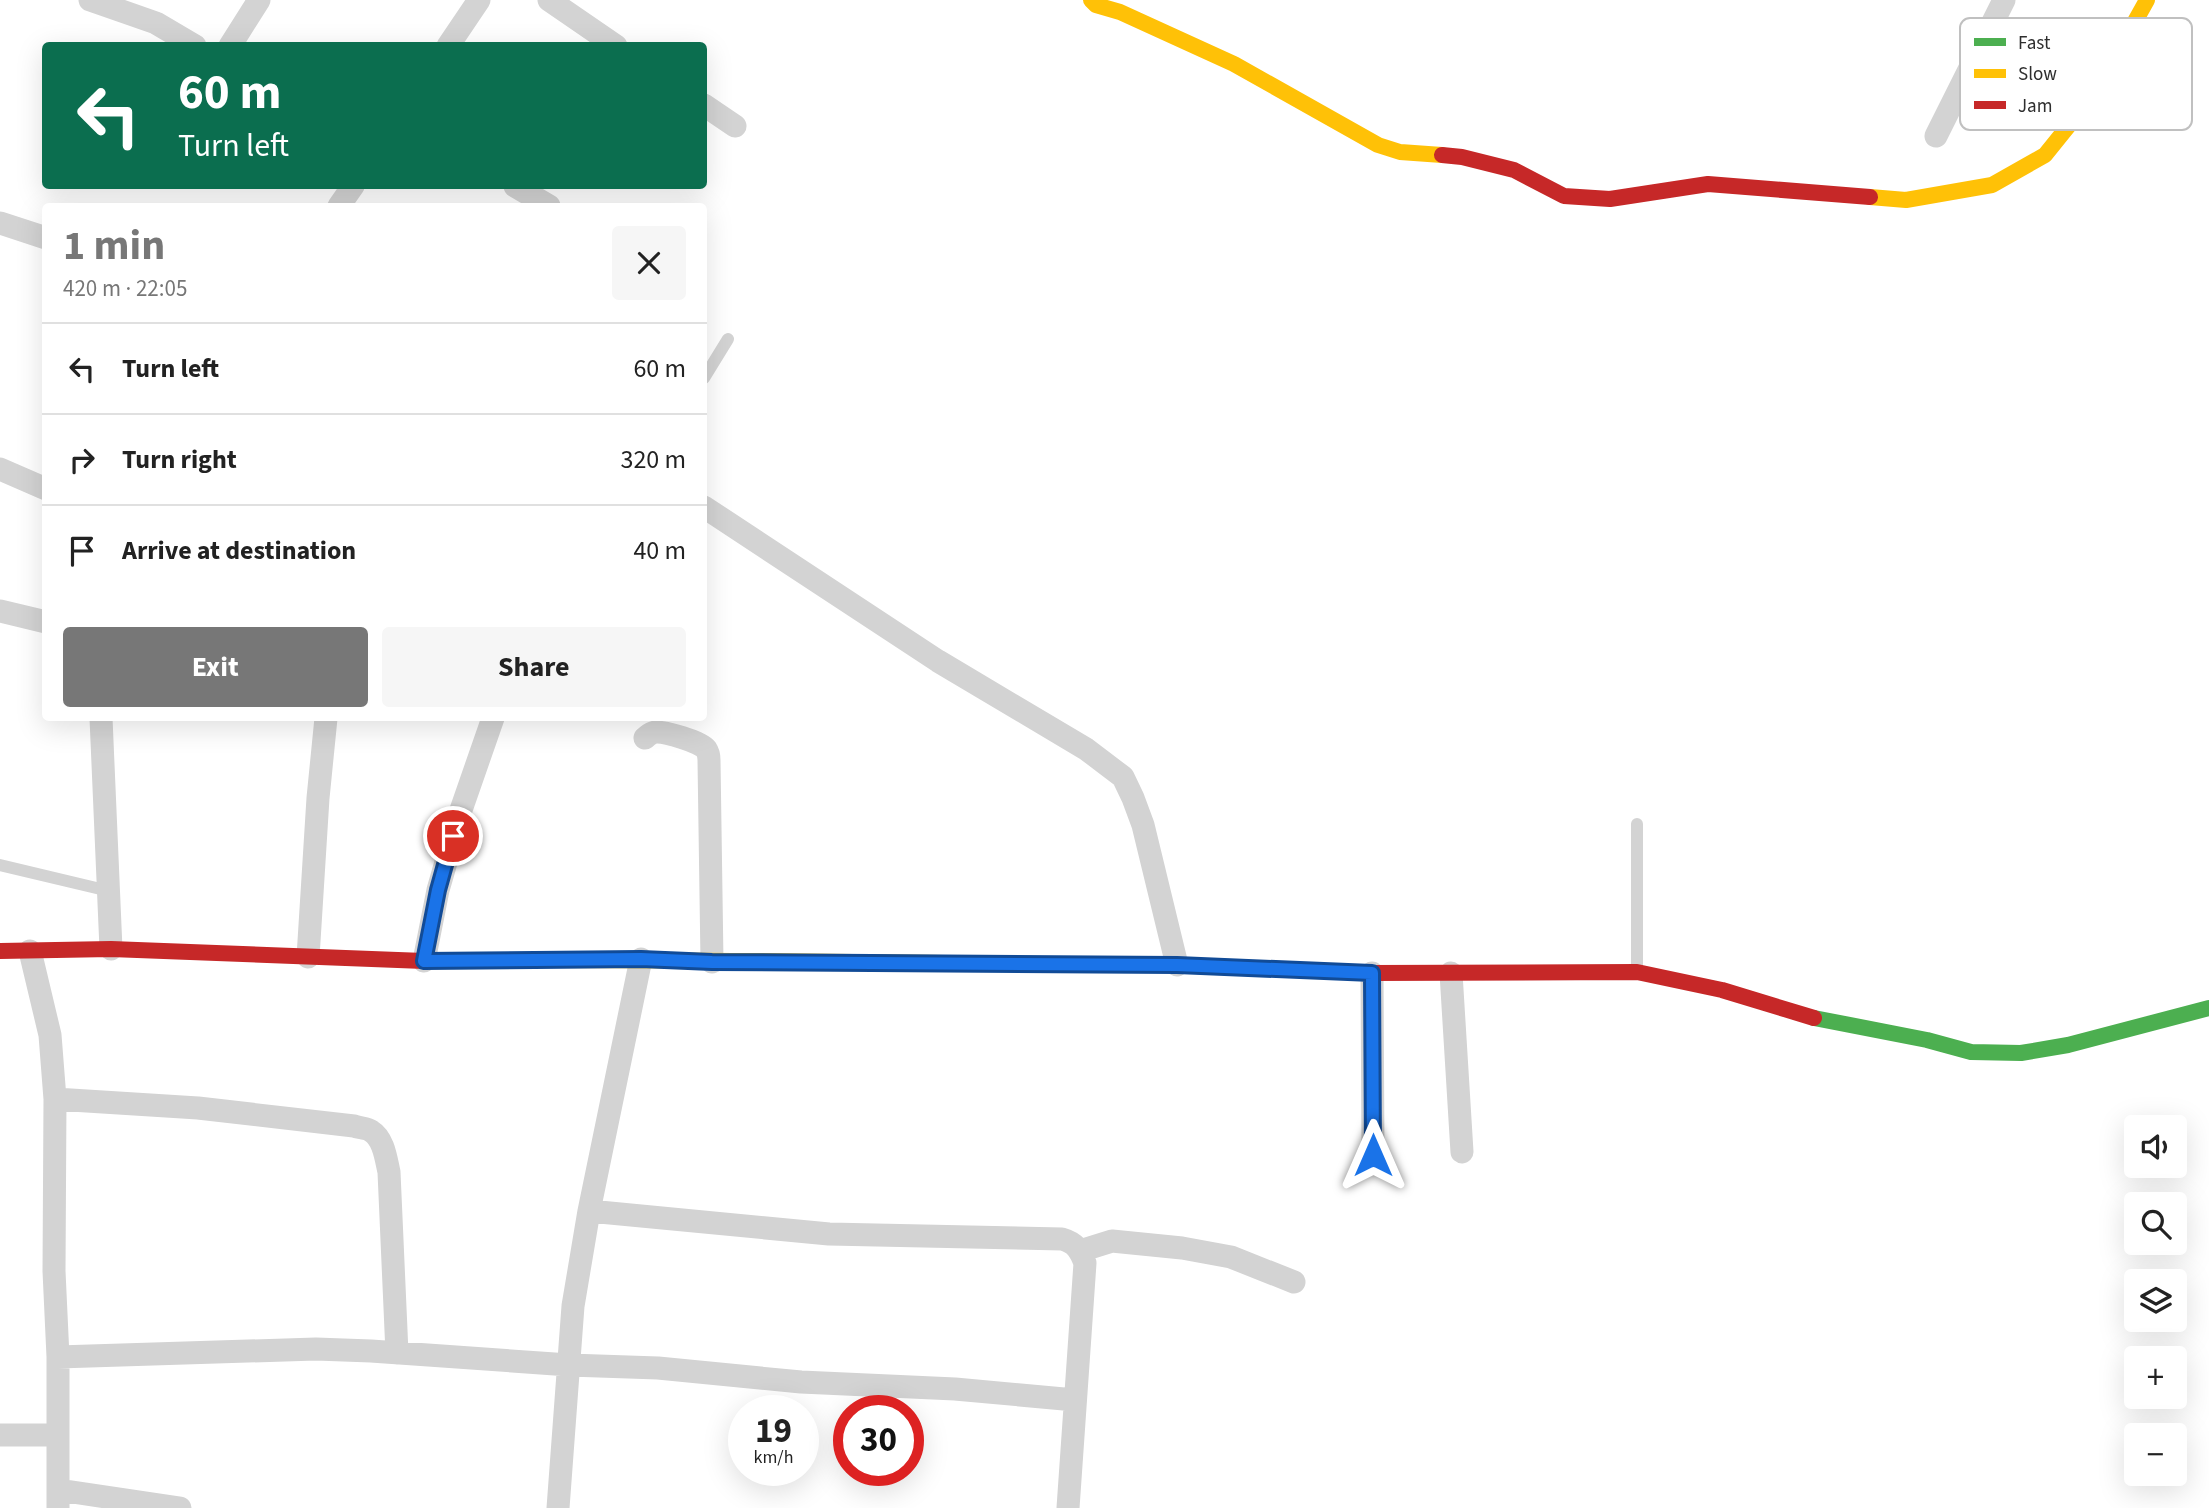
<!DOCTYPE html>
<meta charset="utf-8">
<style>
:root{--surface:#fff;--page:#f6f6f6;--text:#222;--muted:#767676;--line:#e0e0e0;--accent:#777}
body{margin:0;font-family:"Source Sans 3",sans-serif;background:var(--page);color:var(--text);height:100vh;display:flex;flex-direction:column;font-size:26px;white-space:nowrap}
*{box-sizing:border-box;margin:0}
p{font-size:23px;color:var(--muted)}
.icon{flex:none;width:38px;height:38px;fill:none;stroke:currentColor;stroke-width:2;stroke-linecap:round;stroke-linejoin:round}
.map{position:relative;flex:1;overflow:hidden}
.details{position:absolute;left:42px;top:203px;width:665px;height:518px;display:flex;flex-direction:column;background:var(--surface);border-radius:7px;box-shadow:0 7px 28px #0002}
.details>*{flex:none}
.top-card{position:absolute;left:42px;top:42px;width:665px;height:147px;border-radius:7px;box-shadow:0 7px 28px #0002;background:#0b6e4f;color:#fff;overflow:hidden}
.tools{position:absolute;left:2124px;top:1115px;display:grid;gap:14px}
.tools a{display:grid;place-items:center;width:63px;height:63px;border-radius:7px;background:var(--surface);box-shadow:0 7px 28px #0002;font-size:35px}
.speed{position:absolute;left:728px;top:1395px;display:flex;gap:14px;font-size:35px;font-weight:700;text-align:center}
.speed>*{display:grid;place-content:center;width:91px;height:91px;border-radius:50%;background:var(--surface);box-shadow:0 7px 28px #0002;line-height:1}
.speed small{font-size:18px;font-weight:400}
.speed .limit{border:10px solid #d22;background:#fff;color:#111}
.pin{position:absolute;display:grid;place-items:center;width:60px;height:60px;color:#fff;margin:-30px;border:4px solid #fff;border-radius:50%;box-shadow:0 2px 7px #0007}
.me{position:absolute;width:77px;margin:-38px;rotate:0deg;stroke-linejoin:round;filter:drop-shadow(0 0 5px #0008)}
.turn{display:flex;align-items:center;gap:24px;height:147px;padding:0 21px;font-size:32px}
.turn .icon{width:91px;height:91px;stroke-width:2.5}
.turn b{display:block;font-size:49px;line-height:60px}
.round{display:grid;place-items:center;flex:none;width:74px;height:74px;border-radius:7px;background:var(--page)}
.head{display:flex;align-items:center;justify-content:space-between;height:119px;padding:0 21px}
h1{font-size:42px;font-weight:700;line-height:52px;color:var(--accent)}
.cta{display:flex;gap:14px;margin-top:auto;padding:14px 21px}
.cta a{flex:1;height:80px;border-radius:7px;background:var(--accent);color:#fff;font-size:28px;font-weight:700;line-height:80px;text-align:center}
.cta a+a{background:var(--page);color:var(--text)}
ul{padding:0;list-style:none}
li{display:flex;align-items:center;gap:21px;height:91px;padding:0 21px;border-top:2px solid var(--line)}
li div{flex:1}
li b{display:block;font-size:26px}
li em{font-style:normal}
.map>svg:first-child{display:block}
.lines{fill:none;stroke-linecap:round;stroke-linejoin:round}
.lane{stroke:#d3d3d3;stroke-width:12}
.street{stroke:#d3d3d3;stroke-width:23}
.fast{stroke:#4caf50;stroke-width:16}
.slow{stroke:#ffc107;stroke-width:16}
.jam{stroke:#c62828;stroke-width:16}
.route-casing{stroke:#114b97;stroke-width:18}
.route{stroke:#1a73e8;stroke-width:12}
.key{fill:#fff;stroke:#c0c0c0;stroke-width:2}
.key-label{font-size:19px;fill:#2e2e2e}
</style>
<div class="map">
<svg width="2209" height="1508" viewBox="0 0 2209 1508">
<rect width="100%" height="100%" fill="#fff"/>
<g class="lines">
<path class="lane" d="M704,378L728,339
M1637,824V972
M0,865L109,891"/>
<path class="street" d="M90,0L156,23L195,46
M549,0L616,46
M230,46L259,0
M448,46L479,0
M704,105L735,126
M1936,136L2004,0
M515,186L549,206
M339,206L353,186
M0,223L46,238
M0,469L46,489
M704,507L938,661L1086,749L1123,777L1133,798L1143,825L1177,965
M0,611L46,622
M101,718L111,949
M645,738C649,735 650,733 655,732C664,731 701,742 706,749C708,752 709,757 709,760L712,962
M30,951L50,1035L55,1099L54,1271L58,1357V1508
M308,957L318,798L326,718
M424,961L438,890L461,810L493,718
M1372,973L1373,1155
M1451,973L1462,1152
M55,1099L198,1108L354,1126C359,1128 367,1128 371,1131C384,1139 386,1159 389,1172L397,1353
M589,1211L829,1234L1062,1239C1076,1243 1080,1250 1085,1263L1068,1508
M1080,1251L1112,1241L1182,1248L1231,1257L1294,1282
M58,1357L316,1349L371,1351L569,1365L658,1368L801,1382L955,1389L1075,1400
M0,1435H58
M59,1490L180,1508
M558,1508L573,1306L589,1211L641,959"/>
<path class="fast" d="M1064,964L1177,965L1326,971
M1814,1018L1927,1040L1971,1052L2021,1053L2068,1045L2209,1008"/>
<path class="slow" d="M1091,0L1096,5L1120,12L1234,64L1378,145L1400,152L1442,155
M1870,197L1906,200L1992,185L2045,155L2095,93L2147,0
M503,960C690,959 877,963 1064,964"/>
<path class="jam" d="M1442,155L1462,157L1514,170L1564,196L1610,199L1708,184L1870,197
M0,951L111,949L424,961L503,960
M1326,971L1372,973L1637,972L1722,990L1814,1018"/>
</g>
<g class="lines">
<defs>
<path id="route" d="M453,836L438,890L424,961L641,959L712,962L1177,965L1372,973L1373,1155"/>
</defs>
<use href="#route" class="route-casing"/>
<use href="#route" class="route"/>
</g>
<rect x="1960" y="18" width="232" height="112" rx="10" class="key"/>
<rect x="1974" y="38" width="32" height="8" fill="#4caf50"/>
<rect x="1974" y="69" width="32" height="9" fill="#ffc107"/>
<rect x="1974" y="101" width="32" height="8" fill="#c62828"/>
<g class="key-label">
<text x="2018" y="49">Fast</text>
<text x="2018" y="80">Slow</text>
<text x="2018" y="112">Jam</text>
</g>
</svg>
<div class="tools">
<a><svg class="icon" aria-label="sound" viewBox="0 0 24 24"><path d="M4 9h4l5-4v14l-5-4H4zM17 9q2 3 0 6"/></svg></a>
<a><svg class="icon" aria-label="search" viewBox="0 0 24 24"><circle cx="10" cy="10" r="6"/><path d="M15 15l6 6"/></svg></a>
<a><svg class="icon" aria-label="layers" viewBox="0 0 24 24"><path d="M12 4l9 5-9 5-9-5zM3 14l9 5 9-5"/></svg></a>
<a>+</a>
<a>−</a>
</div>
<div class="speed"><div>19<small>km/h</small></div><div class="limit">30</div></div>
<div class="pin" style="left:453px;top:836px;background:#d93025"><svg class="icon" aria-label="arrive" viewBox="0 0 24 24"><path d="M6 21V4h12l-3 4 3 4H6"/></svg></div>
<svg class="me" style="left:1373px;top:1155px" viewBox="-20 -20 40 40"><path d="M0-17L14 15 0 8-14 15z" fill="#1a73e8" stroke="#fff" stroke-width="4"/></svg>
<div class="top-card">
<div class="turn"><svg class="icon" aria-label="left" viewBox="0 0 24 24"><path d="M17 20v-9H6M10 6l-5 5 5 5"/></svg><div><b>60 m</b>Turn left</div></div>
</div>
<section class="details">
<div class="head"><div><h1>1 min</h1><p>420 m · 22:05</p></div><a class="round"><svg class="icon" aria-label="close" viewBox="0 0 24 24"><path d="M6 6l12 12M18 6L6 18"/></svg></a></div>
<ul>
<li><svg class="icon" aria-label="left" viewBox="0 0 24 24"><path d="M17 20v-9H6M10 6l-5 5 5 5"/></svg><div><b>Turn left</b></div><em>60 m</em></li>
<li><svg class="icon" aria-label="right" viewBox="0 0 24 24"><path d="M7 20v-9h11M14 6l5 5-5 5"/></svg><div><b>Turn right</b></div><em>320 m</em></li>
<li><svg class="icon" aria-label="arrive" viewBox="0 0 24 24"><path d="M6 21V4h12l-3 4 3 4H6"/></svg><div><b>Arrive at destination</b></div><em>40 m</em></li>
</ul>
<div class="cta"><a>Exit</a><a>Share</a></div>
</section>
</div>
